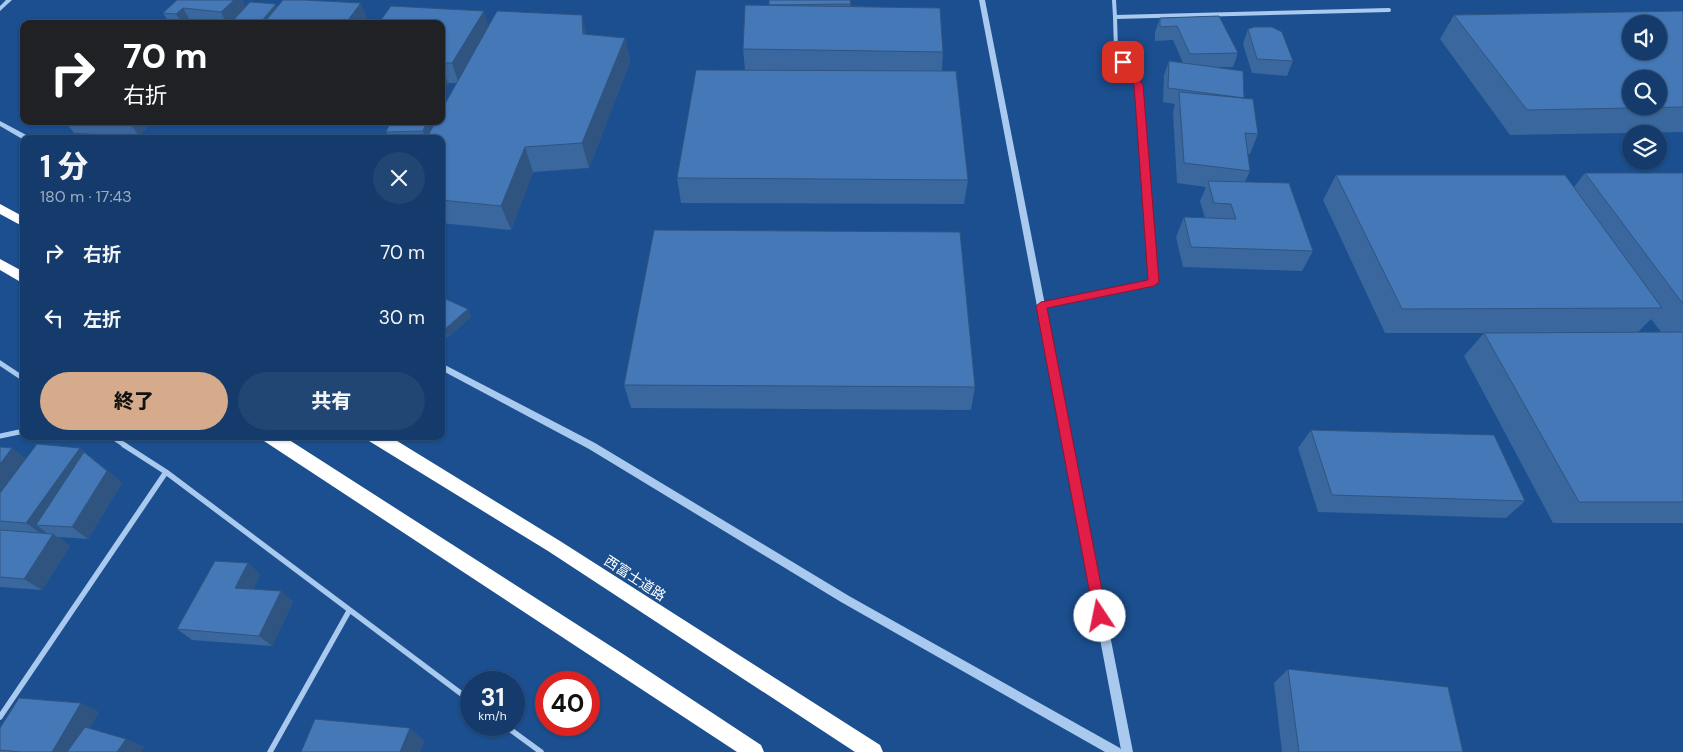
<!DOCTYPE html>
<html lang="ja">
<meta charset="utf-8">
<style>
:root{--surface:#143b6b;--page:#214673;--text:#f1f3f6;--muted:#9dadc1;--line:#33557e;--accent:#d6ab8b}
body{margin:0;font-family:"DM Sans","Noto Sans JP",sans-serif;background:var(--page);color:var(--text);height:100vh;display:flex;flex-direction:column;font-size:19px;white-space:nowrap}
*{box-sizing:border-box;margin:0}
p{font-size:16px;color:var(--muted)}
.icon{flex:none;width:28px;height:28px;fill:none;stroke:currentColor;stroke-width:2;stroke-linecap:round;stroke-linejoin:round}
.map{position:relative;flex:1;overflow:hidden}
.panel{position:absolute;left:20px;top:135px;width:425px;height:305px;display:flex;flex-direction:column;background:var(--surface);border-radius:10px;box-shadow:0 1px 4px #0004,0 0 0 1px var(--line)}
.panel>*{flex:none}
.banner{position:absolute;left:20px;top:20px;width:425px;height:105px;border-radius:10px;box-shadow:0 1px 4px #0004,0 0 0 1px var(--line);background:#202124;color:#fff;overflow:hidden}
.tools{position:absolute;left:1622px;top:15px;display:grid;gap:10px}
.tools a{display:grid;place-items:center;width:45px;height:45px;border-radius:50%;background:var(--surface);box-shadow:0 1px 4px #0004,0 0 0 1px var(--line);font-size:25px}
.speed{position:absolute;left:460px;top:671px;display:flex;gap:10px;font-size:25px;font-weight:700;text-align:center}
.speed>*{display:grid;place-content:center;width:65px;height:65px;border-radius:50%;background:var(--surface);box-shadow:0 1px 4px #0004,0 0 0 1px var(--line);line-height:1}
.speed small{font-size:12px;font-weight:400}
.speed .limit{border:8px solid #d22;background:#fff;color:#111}
.pin{position:absolute;display:grid;place-items:center;width:42px;height:42px;color:#fff;margin:-21px;border-radius:10px;box-shadow:0 2px 8px #0006}
.me{position:absolute;width:55px;margin:-28px;rotate:349deg;stroke-linejoin:round;filter:drop-shadow(0 0 4px #0008)}
.turn{display:flex;align-items:center;gap:18px;height:105px;padding:0 20px;font-size:22px}
.turn .icon{width:65px;height:65px;stroke-width:2.5}
.turn b{display:block;font-size:35px;line-height:42px}
.round{display:grid;place-items:center;flex:none;width:52px;height:52px;border-radius:26px;background:var(--page)}
.summary{display:flex;align-items:center;justify-content:space-between;height:85px;padding:0 20px}
h1{font-size:30px;font-weight:800;line-height:38px}
.primary-button{display:flex;gap:10px;margin-top:auto;padding:10px 20px}
.primary-button a{flex:1;height:58px;border-radius:30px;background:var(--accent);color:#111;font-size:20px;font-weight:800;line-height:58px;text-align:center}
.primary-button a+a{background:var(--page);color:var(--text)}
ul{padding:0;list-style:none}
li{display:flex;align-items:center;gap:15px;height:65px;padding:0 20px}
li div{flex:1}
li b{display:block;font-size:19px}
li em{font-style:normal}
.map>svg:first-child{display:block}
.lines{fill:none;stroke-linecap:round;stroke-linejoin:round}
.minor-far2{stroke:#a9c9ee;stroke-width:4}
.minor-far1{stroke:#a9c9ee;stroke-width:5}
.minor{stroke:#a9c9ee;stroke-width:5.5}
.tertiary{fill:#a9c9ee;fill-rule:evenodd}
.motorway{fill:#fff;fill-rule:evenodd}
.wall{fill:#3a679d;fill-rule:evenodd}
.shaded-wall{fill:#305480}
.building{fill:#4478b7;stroke:#305480;fill-rule:evenodd}
.route{fill:#e11d48;stroke:#92132f}
.labels{text-anchor:middle;dominant-baseline:central;stroke-width:4.5;stroke-linejoin:round;paint-order:stroke}
.street-label{font-size:14px;fill:#fff;stroke:#1b4f8f}
</style>
<div class="map">
<svg width="1683" height="752" viewBox="0 0 1683 752">
<rect width="100%" height="100%" fill="#1b4f8f"/>
<g class="lines">
<path class="minor-far2" d="M1114,0L1115,17
M1147,199L1138,85L1116,50L1115,17L1389,10"/>
<path class="minor-far1" d="M1041,306L1154,282L1147,198
M0,363L24,379
M0,436L24,431
M111,436L126,446"/>
<path class="minor" d="M124,445L166,472L471,701
M0,717L166,472
M504,725L541,752
M270,752L349,611"/>
<path class="tertiary" d="M6,0H12L0,11V6Z
M979,0H985L1133,752H1105L841,602L589,449L441,370V363L595,443L849,596L1120,748L1121,750Z
M0,121L30,137L31,139L24,140L0,126Z"/>
<path class="motorway" d="M0,204L24,217V227L0,214Z
M0,259L24,272V284L0,270Z
M262,436H283L623,654L761,745L764,752H737L264,441Z
M367,436H389L560,541L880,745L883,752H855L548,551L369,441Z"/>
</g>
<path class="wall" d="M177,0H242L245,7H278L369,23V24H204L191,22L190,24H170L163,13Z
M850,0L851,7L943,52L942,70L968,180L964,204L681,203L677,178L745,70L743,49L769,6Z
M1683,11V132L1510,135L1440,39L1454,15Z
M1160,18L1238,53L1233,67H1219L1244,98L1258,134L1250,154H1248L1250,171L1245,182L1313,251L1302,271L1183,267L1176,237L1184,217L1205,218L1200,201L1206,187L1177,183L1173,112L1175,104L1163,102L1164,75L1169,61L1183,63L1173,40L1155,41V32Z
M441,24L488,25L625,38L630,62L589,168L533,172L511,230L441,223V139L457,83H448L441,95Z
M1248,29L1293,61L1287,76L1252,73L1243,44Z
M65,121H152L139,136L74,133Z
M433,121L426,138L390,139L386,132Z
M1585,173H1683V523H1553L1464,356L1484,333H1385L1323,200L1336,175L1574,187ZM1651,319L1661,332H1638Z
M441,297L468,309L471,317L448,337L441,334Z
M624,385L975,387L971,410L631,408Z
M1311,430L1525,501L1506,518L1318,512L1298,448Z
M0,447L12,448L26,459L80,448L122,483L88,539L58,537L70,546L42,590L0,587Z
M248,563L260,575L253,589L281,591L293,602L272,646L192,640L177,629Z
M1288,669L1463,752H1282L1274,683Z
M99,712L89,729L126,739L144,747L140,752H0V728Z"/>
<path class="shaded-wall" d="M234,0H242L247,9L231,24H227L221,12Z
M361,3L369,23V24H345Z
M276,4L284,18L279,24H259Z
M183,8L191,22L190,24H182L176,14Z
M484,11L490,31L459,84L452,63Z
M582,15L588,40L583,34Z
M625,38L630,62L589,168L582,143Z
M441,64L448,83L441,95Z
M152,121L139,136L129,122V121Z
M427,121H433L426,138L423,131Z
M525,147L533,172L511,230L501,206Z
M468,309L471,317L448,337L444,330Z
M12,448L29,461L0,493V464Z
M80,448L95,461L36,525L46,532L43,535L26,523Z
M107,471L122,483L88,539L72,527Z
M53,534L70,546L42,590L24,579Z
M248,563L260,575L248,599L235,588Z
M281,591L293,602L272,646L259,636Z
M81,703L99,712L76,752H52Z
M410,728L425,741L420,752H400Z
M126,739L144,747L140,752H117Z"/>
<path class="building" d="M177,0H234L221,12L183,8L176,14L163,13Z
M283,0H304L361,3L345,24H263Z
M769,0H850L851,4L769,5Z
M250,2L276,4L259,24H230Z
M745,5L940,8L943,52L743,49Z
M391,6L484,11L452,63H441V24H378Z
M497,11L582,15L583,34L625,38L582,143L525,147L501,206L441,200V139H426L436,121H441V111Z
M1683,11V107L1527,110L1454,15ZM1631,24H1659V51H1631ZM1631,79H1659V106H1631Z
M1219,16L1238,53L1190,54L1177,26L1160,27V18Z
M1254,27H1272L1282,32L1293,61L1257,59L1248,29Z
M1169,61L1243,71L1244,98L1168,88Z
M696,70L956,71L968,180L677,178Z
M1179,92L1253,99L1258,134L1245,133L1250,171L1184,163Z
M391,121H427L423,131L386,132Z
M208,135L215,139H203Z
M1585,173H1683V304Z
M1336,175H1565L1662,308L1402,309Z
M1208,181L1289,183L1313,251L1191,247L1184,217L1236,219L1231,204L1214,203Z
M654,230L960,232L975,387L624,385Z
M441,297L468,309L444,330L441,328Z
M1683,332V502H1579L1484,333Z
M1311,430L1494,435L1525,501L1332,495Z
M37,444L80,448L26,523L0,521V493Z
M0,447L12,448L0,464Z
M84,452L107,471L72,527L36,525Z
M0,530L53,534L24,579L0,577Z
M215,561L248,563L235,588L281,591L259,636L177,629Z
M1288,669L1448,687L1463,752H1299Z
M19,698L81,703L52,752H21L0,750V728Z
M315,719L410,728L400,752H301Z
M85,727L126,739L117,752H67Z"/>
<path class="route" d="M1120,60H1126L1143,85L1159,282L1154,286L1047,308L1107,616L1105,621L1100,623L1096,621L1094,616L1036,306L1041,302L1148,280L1134,85L1119,62Z"/>
<g class="labels">
<g class="street-label">
<text transform="translate(635 578) rotate(33)">西富士道路</text>
</g>
</g>
</svg>
<div class="tools">
<a><svg class="icon" aria-label="sound" viewBox="0 0 24 24"><path d="M4 9h4l5-4v14l-5-4H4zM17 9q2 3 0 6"/></svg></a>
<a><svg class="icon" aria-label="search" viewBox="0 0 24 24"><circle cx="10" cy="10" r="6"/><path d="M15 15l6 6"/></svg></a>
<a><svg class="icon" aria-label="layers" viewBox="0 0 24 24"><path d="M12 4l9 5-9 5-9-5zM3 14l9 5 9-5"/></svg></a>
</div>
<div class="speed"><div>31<small>km/h</small></div><div class="limit">40</div></div>
<div class="pin" style="left:1123px;top:62px;background:#d93025"><svg class="icon" aria-label="arrive" viewBox="0 0 24 24"><path d="M6 21V4h12l-3 4 3 4H6"/></svg></div>
<svg class="me" style="left:1100px;top:616px" viewBox="-20 -20 40 40"><circle r="19" fill="#fff"/><path d="M0-13L10 11 0 6-10 11z" fill="#e11d48"/></svg>
<div class="banner">
<div class="turn"><svg class="icon" aria-label="right" viewBox="0 0 24 24"><path d="M7 20v-9h11M14 6l5 5-5 5"/></svg><div><b>70 m</b>右折</div></div>
</div>
<section class="panel">
<div class="summary"><div><h1>1 分</h1><p>180 m · 17:43</p></div><a class="round"><svg class="icon" aria-label="close" viewBox="0 0 24 24"><path d="M6 6l12 12M18 6L6 18"/></svg></a></div>
<ul>
<li><svg class="icon" aria-label="right" viewBox="0 0 24 24"><path d="M7 20v-9h11M14 6l5 5-5 5"/></svg><div><b>右折</b></div><em>70 m</em></li>
<li><svg class="icon" aria-label="left" viewBox="0 0 24 24"><path d="M17 20v-9H6M10 6l-5 5 5 5"/></svg><div><b>左折</b></div><em>30 m</em></li>
</ul>
<div class="primary-button"><a>終了</a><a>共有</a></div>
</section>
</div>
